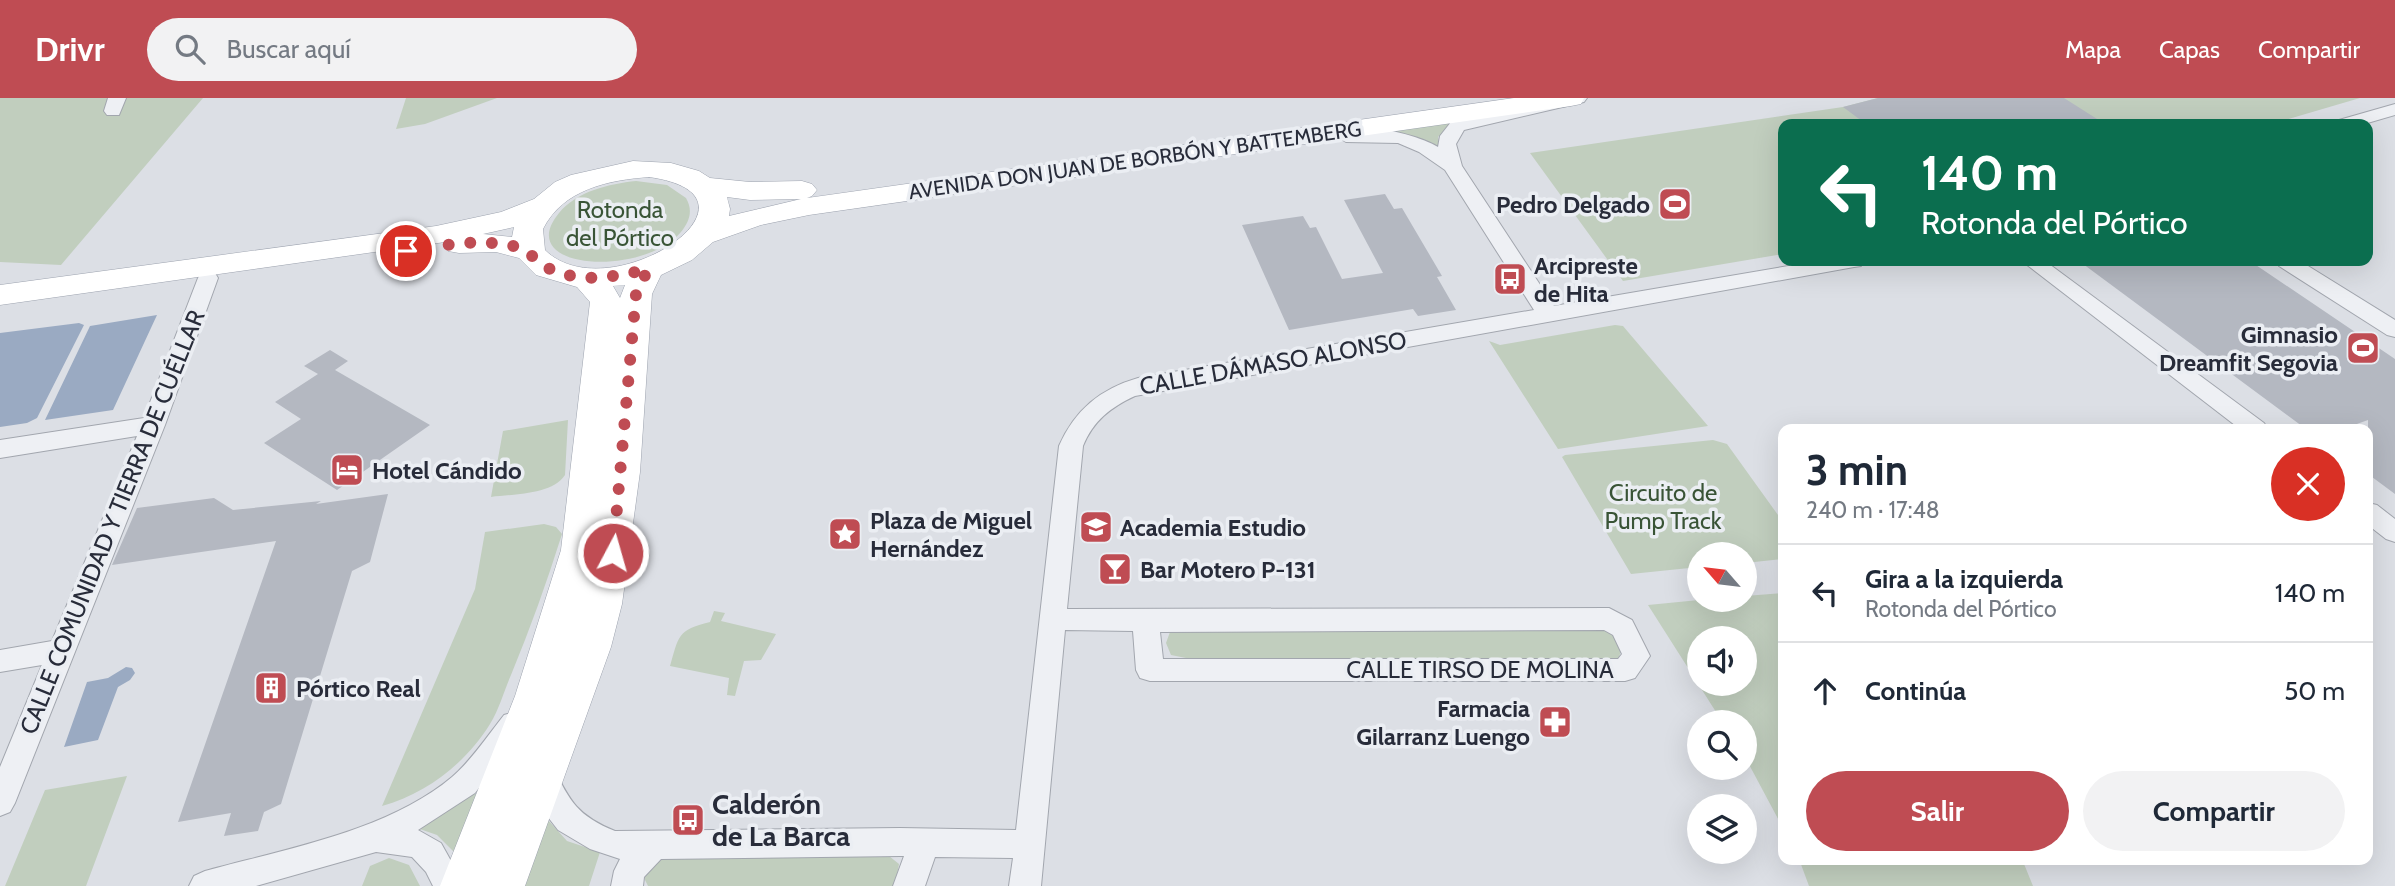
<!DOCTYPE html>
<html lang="es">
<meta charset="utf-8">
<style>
:root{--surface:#fff;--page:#f2f2f3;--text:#1f2937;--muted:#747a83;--line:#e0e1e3;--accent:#bf4c53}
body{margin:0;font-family:Cabin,sans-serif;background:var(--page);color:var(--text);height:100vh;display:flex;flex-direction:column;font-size:26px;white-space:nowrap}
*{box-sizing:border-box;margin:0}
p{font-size:23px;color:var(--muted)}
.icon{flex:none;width:38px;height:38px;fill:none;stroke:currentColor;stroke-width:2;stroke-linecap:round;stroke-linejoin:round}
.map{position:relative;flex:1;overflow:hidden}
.side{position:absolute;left:1778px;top:326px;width:595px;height:441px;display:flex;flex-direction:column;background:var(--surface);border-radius:14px;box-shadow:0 7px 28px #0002}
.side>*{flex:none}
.top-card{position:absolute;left:1778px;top:21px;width:595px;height:147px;border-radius:14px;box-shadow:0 7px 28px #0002;background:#0b6e4f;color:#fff;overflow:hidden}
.needle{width:46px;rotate:298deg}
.tools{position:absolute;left:1687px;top:444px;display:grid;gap:14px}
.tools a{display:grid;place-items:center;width:70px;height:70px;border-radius:50%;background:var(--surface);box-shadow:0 7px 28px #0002;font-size:35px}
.pin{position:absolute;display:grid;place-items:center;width:60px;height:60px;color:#fff;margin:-30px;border:4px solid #fff;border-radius:50%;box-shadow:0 2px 7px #0007}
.me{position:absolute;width:77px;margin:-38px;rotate:6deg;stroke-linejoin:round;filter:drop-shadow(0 0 5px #0008)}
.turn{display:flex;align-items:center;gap:24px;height:147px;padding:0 28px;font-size:32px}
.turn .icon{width:91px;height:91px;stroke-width:2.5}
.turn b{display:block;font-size:49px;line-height:60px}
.round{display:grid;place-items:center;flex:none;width:74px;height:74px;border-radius:37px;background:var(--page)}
.head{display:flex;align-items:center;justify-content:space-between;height:119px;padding:0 28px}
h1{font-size:42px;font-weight:700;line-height:52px}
.button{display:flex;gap:14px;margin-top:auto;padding:14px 28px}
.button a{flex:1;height:80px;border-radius:42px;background:var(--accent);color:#fff;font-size:28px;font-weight:700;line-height:80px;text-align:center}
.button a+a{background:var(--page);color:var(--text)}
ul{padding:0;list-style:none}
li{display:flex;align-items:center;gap:21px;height:98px;padding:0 28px;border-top:2px solid var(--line)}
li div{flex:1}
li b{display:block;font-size:26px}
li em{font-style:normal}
header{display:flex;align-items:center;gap:42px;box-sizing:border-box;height:98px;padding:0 35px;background:var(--accent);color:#fff}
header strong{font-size:33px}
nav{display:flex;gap:38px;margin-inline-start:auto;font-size:24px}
.search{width:490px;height:63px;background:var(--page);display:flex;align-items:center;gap:18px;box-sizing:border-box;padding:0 24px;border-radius:38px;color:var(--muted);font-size:26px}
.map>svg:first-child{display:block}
.green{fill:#c1cebe;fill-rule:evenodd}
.water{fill:#9aaac2}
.building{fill:#b4b8c1}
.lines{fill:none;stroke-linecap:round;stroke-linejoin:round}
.minor-casing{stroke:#a2a6ae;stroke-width:2}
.primary-casing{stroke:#9da3af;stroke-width:1}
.minor{fill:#eef0f4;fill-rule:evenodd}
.primary{fill:#fff;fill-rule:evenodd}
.route{stroke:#bf4c53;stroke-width:12;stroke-dasharray:0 21.6}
.labels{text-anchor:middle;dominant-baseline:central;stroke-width:7;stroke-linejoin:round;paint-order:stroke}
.far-street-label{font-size:21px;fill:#282c3a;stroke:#ebeef3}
.poi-label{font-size:24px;font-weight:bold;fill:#282c3a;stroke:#ebeef3;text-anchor:start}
.park-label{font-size:24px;fill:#395436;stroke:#ebeef3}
.street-label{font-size:24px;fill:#282c3a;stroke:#ebeef3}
.near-poi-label{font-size:28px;font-weight:bold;fill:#282c3a;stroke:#ebeef3;text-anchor:start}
</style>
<header>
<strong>Drivr</strong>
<div class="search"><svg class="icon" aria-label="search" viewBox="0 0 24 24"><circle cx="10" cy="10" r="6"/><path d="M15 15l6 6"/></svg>Buscar aquí</div>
<nav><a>Mapa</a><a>Capas</a><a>Compartir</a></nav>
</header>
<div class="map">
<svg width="2395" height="788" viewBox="0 0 2395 788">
<rect width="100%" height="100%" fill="#dcdfe5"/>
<path class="green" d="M0,0H203L61,167L0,164Z
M406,0H497L425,26L396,31Z
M1878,0H2360L2272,26H1783V156L1623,183L1530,55L1843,9Z
M1459,22L1447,29L1438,39L1440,53L1425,42L1380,32Z
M636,83L667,87L686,100C693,112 690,123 681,134C642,180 512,172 559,115C577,93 609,86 636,83Z
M1615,227L1623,228L1708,328L1558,351L1489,243L1500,247Z
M568,322L565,377C552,397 513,396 491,399L503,333Z
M1713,342L1727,346L1783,424V461L1745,465V457H1699V469L1631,476L1562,359L1565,357Z
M544,426L556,429L562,436C547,484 530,531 511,577C504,593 499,612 490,626C466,665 426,696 382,708L475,491L485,434Z
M1783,495V730L1745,659V625H1723L1648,507L1699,502H1745V498ZM1699,541H1745V586H1699Z
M714,513L725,515L721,523L776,536L761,562L744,563L735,598L727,597L729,580L670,568C679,538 677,532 710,524Z
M1181,530H1597L1616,536L1622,547L1619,560L1600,565L1186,560L1171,557L1166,545L1170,534Z
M127,678L86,788H5L45,692Z
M471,695L481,697L455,755L437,737L414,729Z
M548,722L567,743L600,754L589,788H524Z
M673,756L889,758L899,766L895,788H648L644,780C651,765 657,759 673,756Z
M389,760L409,767L420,788H362L370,768Z
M1799,761H2022L2033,788H1809Z"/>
<path class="water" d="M157,217L113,312L45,322L90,228Z
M79,225L84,227L37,320L27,325L0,329V235Z
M126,569L132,570L135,575L130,582L118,589L98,642L64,649L87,584L108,580Z"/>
<path class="building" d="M1878,0H2064L2105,26H1866L1843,9Z
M1385,96L1394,111L1402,110L1442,178L1437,179L1456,212L1418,218L1413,211L1289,232L1242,127L1303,118L1310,130L1316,129L1342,181L1383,175L1344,102Z
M2079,163H2250L2395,261V396L2368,376V322L2343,331H2306Z
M330,252L348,263L335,272L430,327L337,392L264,345L301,321L275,304L318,276L304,268Z
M388,396L370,464L352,473L281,706L264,714L258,733L224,738L231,715L178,724L276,443L112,467L137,410L214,400L233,412L321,403L316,406Z"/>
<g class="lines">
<defs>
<path id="minor" d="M108,0H126L119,17H107L104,13Z
M1555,0H1587L1584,4L1464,32L1456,46L1462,68L1554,208L1818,163H1864L1861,168L1854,169L1135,298C1111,309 1093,323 1083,348L1067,511L1609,510L1632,522L1650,558L1635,580L1625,583H1150L1140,580L1136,572L1133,533L1065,532L1041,788H1009L1013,760L935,759L925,788H893L904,758H900L661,761L644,779L643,788H611L614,773L620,761L590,751L558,732L544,714L528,678L533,669L543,665L553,669C570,704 578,718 615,733L900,730L1016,732L1059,348C1075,312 1100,291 1138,280L1534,212L1445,72L1419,54L1398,45L1346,44L1337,38C1353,19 1419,37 1438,49L1440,38L1451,24ZM1604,532L1613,537L1622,556L1618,561H1163L1160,534Z
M2395,6V17L2364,26H2336L2339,22Z
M2022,163H2045L2264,325L2268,331H2240Z
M2276,163H2300L2395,222V239L2387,237L2279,168Z
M208,173L215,175L218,180L165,327L15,705L10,714L0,718V669L42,567L0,574V552L52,543L137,338L0,360V342L144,320L198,180L201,175Z
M2368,405L2377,407L2395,421V444L2386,441L2368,427Z
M514,614L524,617L528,626L475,695L418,732L441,745L465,788H433L426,774L412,759L376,754L256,788H189L194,778L205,773C285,751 388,733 452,679C472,662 488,637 504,617Z"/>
<path id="primary" d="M1514,0H1584L1581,6L1571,8L809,117L761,127L713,144L692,162L661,177L652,196L640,374L622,506L611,549L525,788H440L515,598L561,452L590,204L577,189L536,177L519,160L496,154L459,155L448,153L445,144L0,207V187L436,128L501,114L534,101L555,84L571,77L633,63L671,65L699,73L710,80L750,84L802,83L812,86L817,92L812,98L807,100ZM649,79C784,98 609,215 545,152L543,131C563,91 609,82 649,79ZM727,99L750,102L801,101L729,118L730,111ZM514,129L512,139L483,136L510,130ZM625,187L620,200L613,188Z"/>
</defs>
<use href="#minor" class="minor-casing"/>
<use href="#primary" class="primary-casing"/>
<use href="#minor" class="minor"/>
<use href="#primary" class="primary"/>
</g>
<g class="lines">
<path class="route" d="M406,153C440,148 478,140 513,148C531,152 533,162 548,170C579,186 616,179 648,171L636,196L613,455"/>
</g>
<defs>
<symbol id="stadium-square" viewBox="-11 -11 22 22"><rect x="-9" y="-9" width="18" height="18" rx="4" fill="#bf4c53" stroke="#ebeef3"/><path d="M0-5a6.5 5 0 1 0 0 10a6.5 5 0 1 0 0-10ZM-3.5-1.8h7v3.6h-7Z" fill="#fff"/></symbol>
<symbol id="bus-square" viewBox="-11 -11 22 22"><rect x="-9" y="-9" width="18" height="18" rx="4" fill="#bf4c53" stroke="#ebeef3"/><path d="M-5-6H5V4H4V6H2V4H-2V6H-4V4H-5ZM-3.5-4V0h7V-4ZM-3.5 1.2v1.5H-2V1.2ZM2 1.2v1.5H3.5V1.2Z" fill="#fff"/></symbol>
<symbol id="hotel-square" viewBox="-11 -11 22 22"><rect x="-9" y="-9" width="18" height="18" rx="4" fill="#bf4c53" stroke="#ebeef3"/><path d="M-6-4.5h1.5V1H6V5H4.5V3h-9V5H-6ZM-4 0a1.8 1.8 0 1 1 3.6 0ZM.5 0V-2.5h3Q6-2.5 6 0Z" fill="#fff"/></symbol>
<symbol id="school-square" viewBox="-11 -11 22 22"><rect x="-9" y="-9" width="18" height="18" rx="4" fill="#bf4c53" stroke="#ebeef3"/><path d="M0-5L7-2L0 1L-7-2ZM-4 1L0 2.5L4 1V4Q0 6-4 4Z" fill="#fff"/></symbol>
<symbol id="sight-square" viewBox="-11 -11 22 22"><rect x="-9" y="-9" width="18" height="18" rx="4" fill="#bf4c53" stroke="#ebeef3"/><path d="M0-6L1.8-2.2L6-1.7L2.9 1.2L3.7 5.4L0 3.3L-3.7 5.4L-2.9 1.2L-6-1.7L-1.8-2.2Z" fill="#fff"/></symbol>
<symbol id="bar-square" viewBox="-11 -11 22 22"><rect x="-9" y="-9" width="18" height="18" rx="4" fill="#bf4c53" stroke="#ebeef3"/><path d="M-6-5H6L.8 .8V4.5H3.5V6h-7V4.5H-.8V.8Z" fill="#fff"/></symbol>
<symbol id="building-square" viewBox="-11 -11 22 22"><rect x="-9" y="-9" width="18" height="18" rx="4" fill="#bf4c53" stroke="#ebeef3"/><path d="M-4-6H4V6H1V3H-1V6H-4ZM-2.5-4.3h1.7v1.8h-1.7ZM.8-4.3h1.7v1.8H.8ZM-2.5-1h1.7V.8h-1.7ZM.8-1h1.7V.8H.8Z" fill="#fff"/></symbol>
<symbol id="pharmacy-square" viewBox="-11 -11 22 22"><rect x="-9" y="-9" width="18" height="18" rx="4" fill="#bf4c53" stroke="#ebeef3"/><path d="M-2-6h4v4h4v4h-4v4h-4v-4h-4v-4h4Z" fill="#fff"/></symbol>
</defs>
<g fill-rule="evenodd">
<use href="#stadium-square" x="1656" y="87" width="38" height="38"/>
<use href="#bus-square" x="1491" y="162" width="38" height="38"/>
<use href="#stadium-square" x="2344" y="231" width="38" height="38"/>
<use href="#hotel-square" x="328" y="353" width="38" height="38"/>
<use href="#school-square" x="1077" y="410" width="38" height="38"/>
<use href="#sight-square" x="826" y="417" width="38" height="38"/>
<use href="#bar-square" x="1096" y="452" width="38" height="38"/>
<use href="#building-square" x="252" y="571" width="38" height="38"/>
<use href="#pharmacy-square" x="1536" y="605" width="38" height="38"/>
<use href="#bus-square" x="669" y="703" width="38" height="38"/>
</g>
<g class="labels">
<g class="far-street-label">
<text transform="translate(1135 62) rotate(-8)">AVENIDA DON JUAN DE BORBÓN Y BATTEMBERG</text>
</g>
<g class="poi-label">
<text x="1650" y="106" text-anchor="end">Pedro Delgado</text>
<text x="1534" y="167">Arcipreste<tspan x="1534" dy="28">de Hita</tspan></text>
<text x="2338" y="236" text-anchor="end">Gimnasio<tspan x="2338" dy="28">Dreamfit Segovia</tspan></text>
<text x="372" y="372">Hotel Cándido</text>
<text x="870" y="422">Plaza de Miguel<tspan x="870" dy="28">Hernández</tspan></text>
<text x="1120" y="429">Academia Estudio</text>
<text x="1140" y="471">Bar Motero P-131</text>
<text x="296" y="590">Pórtico Real</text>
<text x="1530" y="610" text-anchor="end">Farmacia<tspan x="1530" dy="28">Gilarranz Luengo</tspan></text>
</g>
<g class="park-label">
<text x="620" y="111">Rotonda<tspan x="620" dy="28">del Pórtico</tspan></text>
<text x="1663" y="394">Circuito de<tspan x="1663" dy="28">Pump Track</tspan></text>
</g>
<g class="street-label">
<text transform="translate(1273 265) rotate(-10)">CALLE DÁMASO ALONSO</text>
<text transform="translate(112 424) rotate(-68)">CALLE COMUNIDAD Y TIERRA DE CUÉLLAR</text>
<text x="1480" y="571">CALLE TIRSO DE MOLINA</text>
</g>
<g class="near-poi-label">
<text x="712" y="706">Calderón<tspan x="712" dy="32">de La Barca</tspan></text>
</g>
</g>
</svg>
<div class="tools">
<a><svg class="needle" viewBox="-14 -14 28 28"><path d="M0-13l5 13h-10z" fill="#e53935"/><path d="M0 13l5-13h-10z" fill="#747a83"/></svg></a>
<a><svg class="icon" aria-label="sound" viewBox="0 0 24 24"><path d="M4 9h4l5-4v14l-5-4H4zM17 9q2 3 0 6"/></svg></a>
<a><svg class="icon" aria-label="search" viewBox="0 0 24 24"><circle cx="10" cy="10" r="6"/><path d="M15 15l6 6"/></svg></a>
<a><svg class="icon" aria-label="layers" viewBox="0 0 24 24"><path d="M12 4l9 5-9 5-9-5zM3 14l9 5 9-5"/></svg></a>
</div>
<div class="pin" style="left:406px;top:153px;background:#d93025"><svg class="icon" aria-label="arrive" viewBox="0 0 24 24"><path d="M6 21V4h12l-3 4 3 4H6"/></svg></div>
<svg class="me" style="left:613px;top:455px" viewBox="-20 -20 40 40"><circle r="17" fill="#bf4c53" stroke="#fff" stroke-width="3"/><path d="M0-11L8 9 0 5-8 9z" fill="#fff"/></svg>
<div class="top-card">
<div class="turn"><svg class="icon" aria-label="left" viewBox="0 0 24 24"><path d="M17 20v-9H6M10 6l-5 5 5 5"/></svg><div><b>140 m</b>Rotonda del Pórtico</div></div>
</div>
<section class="side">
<div class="head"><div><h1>3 min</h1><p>240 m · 17:48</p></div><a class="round" style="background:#d93025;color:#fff"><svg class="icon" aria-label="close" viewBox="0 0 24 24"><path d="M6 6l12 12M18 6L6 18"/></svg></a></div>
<ul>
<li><svg class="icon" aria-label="left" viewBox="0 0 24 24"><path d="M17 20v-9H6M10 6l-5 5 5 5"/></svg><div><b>Gira a la izquierda</b><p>Rotonda del Pórtico</p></div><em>140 m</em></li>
<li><svg class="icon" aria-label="ahead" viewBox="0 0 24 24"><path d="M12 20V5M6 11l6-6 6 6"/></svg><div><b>Continúa</b></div><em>50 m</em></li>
</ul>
<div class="button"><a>Salir</a><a>Compartir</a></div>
</section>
</div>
